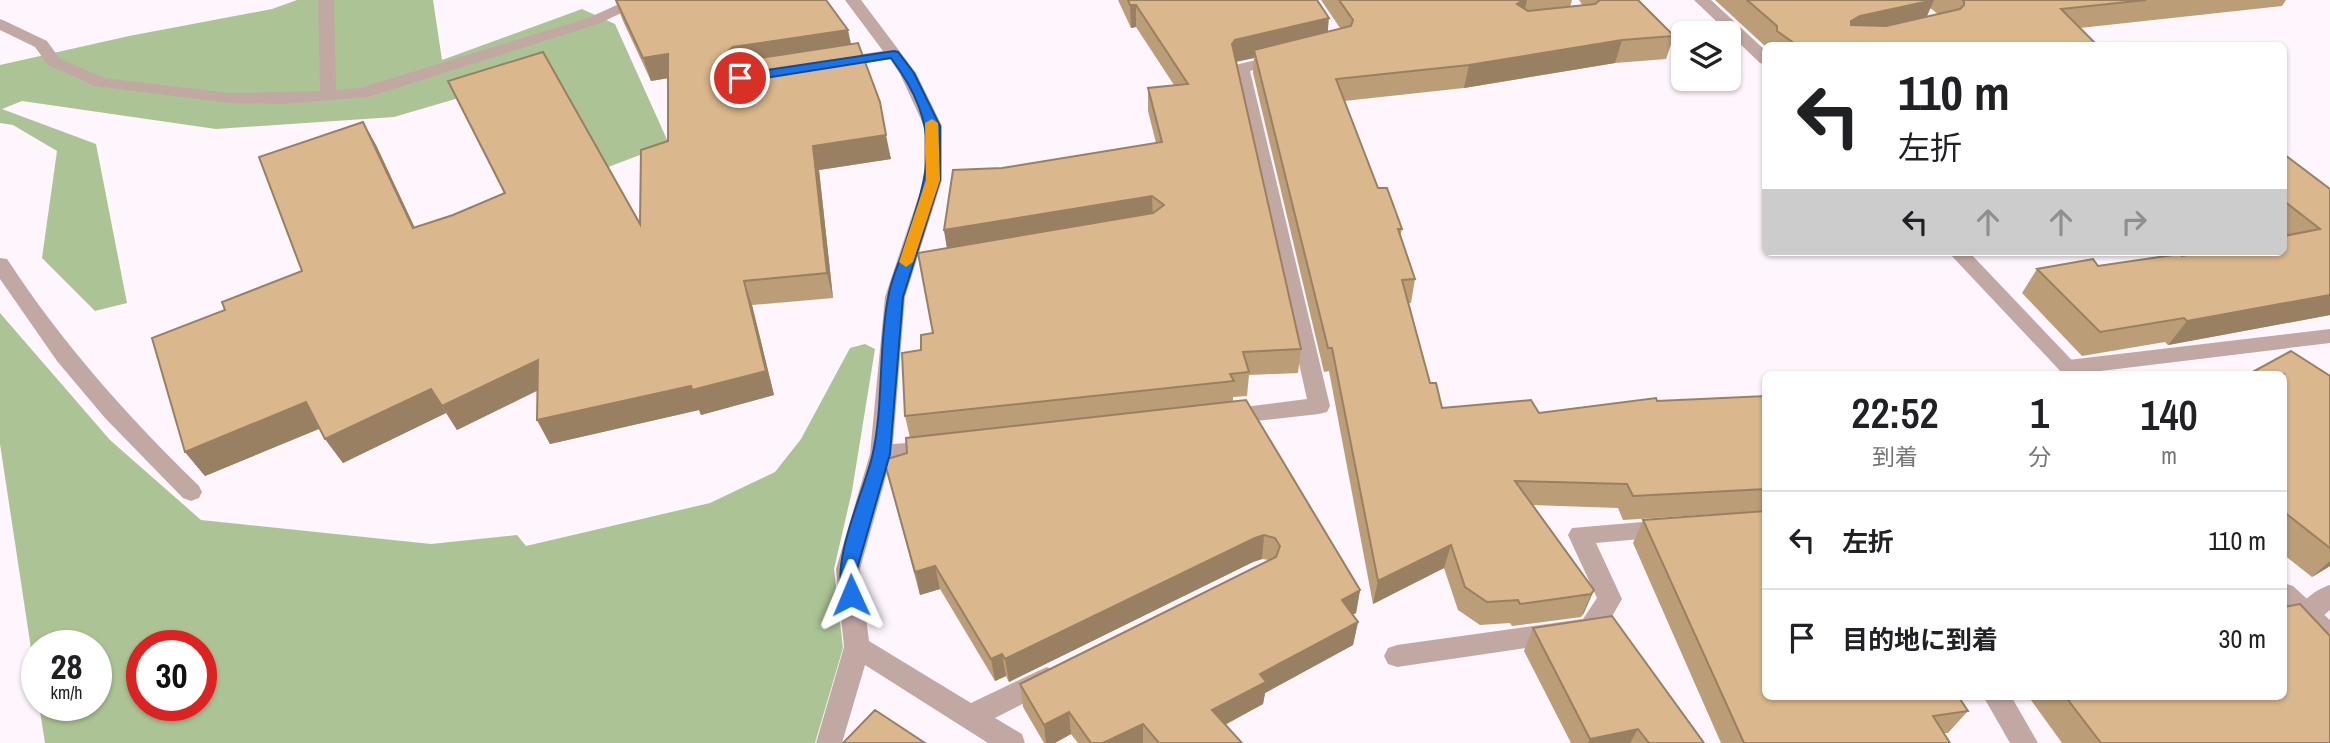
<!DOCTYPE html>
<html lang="ja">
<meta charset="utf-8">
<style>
:root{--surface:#fff;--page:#f2f2f2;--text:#202124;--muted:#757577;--line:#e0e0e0}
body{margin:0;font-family:"Archivo Narrow","Noto Sans JP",sans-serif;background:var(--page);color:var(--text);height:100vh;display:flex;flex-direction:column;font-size:26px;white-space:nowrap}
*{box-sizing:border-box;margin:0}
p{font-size:23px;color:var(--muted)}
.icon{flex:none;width:38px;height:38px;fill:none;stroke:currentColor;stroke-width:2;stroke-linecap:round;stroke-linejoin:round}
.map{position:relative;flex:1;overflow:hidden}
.drawer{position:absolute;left:1762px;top:371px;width:525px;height:329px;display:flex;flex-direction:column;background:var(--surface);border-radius:10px;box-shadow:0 2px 5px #0004}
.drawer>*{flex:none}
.guide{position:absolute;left:1762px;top:42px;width:525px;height:214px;border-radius:10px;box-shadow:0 2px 5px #0004;background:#fff;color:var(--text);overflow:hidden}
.fabs{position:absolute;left:1671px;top:21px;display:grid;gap:14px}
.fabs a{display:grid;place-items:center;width:70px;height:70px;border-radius:10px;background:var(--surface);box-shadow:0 2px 5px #0004;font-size:35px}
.speed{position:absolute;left:21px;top:630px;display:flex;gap:14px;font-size:35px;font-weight:700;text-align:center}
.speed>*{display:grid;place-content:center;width:91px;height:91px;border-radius:50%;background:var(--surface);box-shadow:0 2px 5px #0004;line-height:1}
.speed small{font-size:18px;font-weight:400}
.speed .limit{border:10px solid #d22;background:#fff;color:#111}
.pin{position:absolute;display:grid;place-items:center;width:60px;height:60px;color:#fff;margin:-30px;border:4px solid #fff;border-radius:50%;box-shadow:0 2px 7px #0007}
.me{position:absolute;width:77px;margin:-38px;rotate:359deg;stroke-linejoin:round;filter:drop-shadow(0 0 5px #0008)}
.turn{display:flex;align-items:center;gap:24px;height:147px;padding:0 21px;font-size:32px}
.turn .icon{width:91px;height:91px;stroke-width:2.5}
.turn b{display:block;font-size:49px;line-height:60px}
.lanes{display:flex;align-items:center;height:66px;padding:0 21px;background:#0003;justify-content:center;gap:35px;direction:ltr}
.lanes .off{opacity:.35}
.eta{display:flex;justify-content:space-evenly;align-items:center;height:119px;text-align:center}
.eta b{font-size:42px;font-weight:600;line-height:49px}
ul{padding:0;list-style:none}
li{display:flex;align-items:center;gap:21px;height:98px;padding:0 21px;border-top:2px solid var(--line)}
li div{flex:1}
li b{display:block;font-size:26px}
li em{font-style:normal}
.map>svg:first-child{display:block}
.forest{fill:#acc495;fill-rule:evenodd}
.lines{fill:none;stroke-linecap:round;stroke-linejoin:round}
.lane{fill:#c2a8a3;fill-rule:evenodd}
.street{fill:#c2a8a3;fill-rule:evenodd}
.wall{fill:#bb9d78;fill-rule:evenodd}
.shaded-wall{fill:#998062}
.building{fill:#dab78c;stroke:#998062;stroke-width:2}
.route{fill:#1a73e8;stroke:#114b97;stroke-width:2}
.slow{fill:#f59e0b}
</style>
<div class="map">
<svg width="2330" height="743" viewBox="0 0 2330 743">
<rect width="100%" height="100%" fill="#fef5fd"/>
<path class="forest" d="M297,0H433L442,60L582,9L615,24L669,144L603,169L520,80L394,117L216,129L22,101L2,109L96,144L127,303L95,311L42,258L57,151L13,125L0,123V65L129,36L272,9Z
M0,313L110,440L201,520L431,544L517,535L526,546L710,503L775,472L801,439L850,348L865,344L875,349L852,491L834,569L843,648L815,743H45L39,705H96V646H37V688L0,444ZM142,646H201V705H142Z"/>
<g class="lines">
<path class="lane" d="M0,258L7,259C62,343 127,416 199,486L202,492L199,498L191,501L183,498L105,418L57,361L0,279Z
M2330,329V343L2076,374L2061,373L2058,368L2061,363L2068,360Z
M2330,585V610C2319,619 2312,628 2297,623L2294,615C2300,602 2316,589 2330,585Z"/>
<path class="street" d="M318,0H334L336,90L360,88L588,18L628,0H649L598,24L368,97L286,104L230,103L95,86L48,65L35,47L0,30V19L5,21L47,41L60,59L104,78L230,93L320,91Z
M845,0H861L916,73L942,126V180L905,297L893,444L935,441L943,443L946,449L943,455L890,462L860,569L869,641L971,703L1038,671L1047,667L1056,671L1060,679L1056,687L995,718L1022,734L1025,743H988L865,665L842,743H816L844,647L836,569L870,454L885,297L924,180V126L900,74L890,59L837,68L829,63L837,58L883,51Z
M1694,0H1711L1766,51V65L1760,63Z
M1281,54L1289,59L1287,62L1250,71L1330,406L1327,412L1319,414L1228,424L1220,422L1217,416L1220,410L1307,399L1233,68L1235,65Z
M1948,252H1969L2085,374H2063Z
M1666,520L1674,522L1678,529L1674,536L1596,543L1622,599L1600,637L1397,667L1388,664L1384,656L1388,648L1397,645L1583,619L1597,598L1568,535L1572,528Z
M2284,583L2293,586L2330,620V647L2321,644L2284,608Z
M1983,696H2011L2038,743H2010Z"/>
</g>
<path class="wall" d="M615,0L851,44L891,159L819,170L833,298L752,305L774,395L701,415L699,410L550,444L537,420V391L457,430L446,413L343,463L325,439L320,428L205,476L185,452L225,310L302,271L363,122L376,145L415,228L453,215L504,193L448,81L640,224L668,141V78L651,81L623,21Z
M1118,0H1317L1328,32L1340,28L1321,0H1572L1570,7L1583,6L1579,0H1638L1674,36L1666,59L1615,63L1464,88L1344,101L1378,188L1402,229L1400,237L1415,279L1411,303H1409L1430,383L1442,408L1539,413L1657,401L1766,396V511L1623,520L1618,508L1532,505L1594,590L1581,617L1512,626L1510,623L1480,625L1458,610L1444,568L1373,604L1329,371L1324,372L1253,73L1254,58L1236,62L1301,349L1298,373L1249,375L1247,396L1233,397V401L1360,590L1356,613L1353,615L1358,622L1353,645L1265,693L1263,704L1225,725L1242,743H1078L1071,734L1055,743H1044L1023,707L1020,684L1269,560L1262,559L1253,562L1009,682L1006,676L995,681L940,589L920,595L890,484L884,460L907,453L910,438L905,416L921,350L933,333L947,248L944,230L1002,168L1156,143L1148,111V88L1174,85L1136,27L1131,28Z
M1715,0H2286L2282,6L2080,28L2098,46H1766V47ZM1930,8L1938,14L1926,17Z
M2284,156L2330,189V315L2168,345L2165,342L2082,356L2022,293L2037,269L2098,266L2182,256L2284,252Z
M2284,374L2330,376V566L2312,577L2284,555Z
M1643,520L1968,711L1948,733H1944L1950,743H1721L1633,543Z
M1533,628L1704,743H1571L1524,651Z
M2028,696H2284L2330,743H2062Z"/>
<path class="shaded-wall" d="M1523,0H1527L1523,18L1517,4Z
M1934,0L1924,23L1850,38L1851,21L1860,16Z
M1130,5H1136V27L1131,28Z
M1329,18L1327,40L1254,50V58L1234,62L1232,44L1235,40Z
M848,30L853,53L740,70L723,55L733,47Z
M1622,40L1615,63L1464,88L1469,65Z
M668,54L675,77L651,81L643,58Z
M363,122L376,145L426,252L413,228Z
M886,135L891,159L819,170L833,298L827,273L813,146Z
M1152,196L1153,219L948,254L944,230Z
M744,281L752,305L774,395L701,415L699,410L550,444L537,420Z
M2330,295V315L2168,345L2187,321Z
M538,360L550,384L457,430L442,406Z
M431,389L446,413L343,463L325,439Z
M306,402L324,427L205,476L185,452Z
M1264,535L1262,559L1253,562L1009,682L1005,659L1255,538Z
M1451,545L1444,568L1373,604L1378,581Z
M2330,561V566L2312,577Z
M935,566L940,589L920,595L915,572Z
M1360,590L1356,613L1337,623L1342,600Z
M1594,590L1584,613L1581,617L1591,594Z
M1358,622L1353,645L1265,693L1263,704L1211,732L1212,710L1260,674Z
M1002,654L1006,676L995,681L991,659Z
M1069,712L1071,734L1055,743H1046L1044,725Z
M1143,724V743H1103Z
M1638,729L1630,743H1588L1590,739Z"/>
<path class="building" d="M616,0H826L848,30L733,47L723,55L734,62L858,43L880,102L886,135L813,146L827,273L744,281L766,371L692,390L691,386L537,420L538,360L442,406L431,389L325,439L306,402L185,452L152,338L225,310L222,302L302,271L259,157L363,122L413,228L453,215L505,193L448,81L543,52L640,224L641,150L668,141V54L643,58Z
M1128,0H1317L1329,18L1235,40L1232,44L1301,349L1243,352L1249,372L1230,374L1234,381L905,416L902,353L921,350V335L933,333L918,253L1153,213L1164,205L1152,196L944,230L953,170L1002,168L1162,142L1148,88L1188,84L1136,5H1130Z
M1339,0H1523L1517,4L1528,11L1595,4L1600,0H1638L1674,36L1622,40L1469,65L1336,79L1378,188H1387L1402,229H1398L1415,279L1402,280L1430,383H1436L1442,408L1531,400L1539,413L1656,398L1657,401L1766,396V489L1633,496L1627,484L1515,481L1594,590L1591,594L1520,604L1518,600L1487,602L1465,587L1451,545L1378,581L1332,348H1328L1254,50L1351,26L1353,20Z
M1747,0H1934L1860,16L1851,21V25L1886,26L1960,9L1964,5V1L1962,0H2146L2061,9L2098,46H1798L1777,31V26Z
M2285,155L2330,189V295L2187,321L2184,318L2100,332L2037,269L2093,259L2098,266L2180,254L2182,256L2203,252H2284V236L2320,229L2284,201V156Z
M2291,351L2330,376V548L2284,512V374H2249Z
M1246,400L1360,590L1342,600L1358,622L1260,674L1266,682L1212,710L1242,743H1159L1143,724L1103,743H1091L1069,712L1044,725L1020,684L1276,557L1280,546L1275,538L1264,535L1255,538L1005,659L1002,654L991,659L935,566L915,572L884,460L907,453L906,438Z
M1766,511V696H1958L1968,711L1933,716L1950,743H1744L1643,520Z
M2300,604L2330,636V743H2101L2065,696H2284V607Z
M1612,616L1704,743H1649L1638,729L1590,739L1533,628Z
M875,710L925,743H843Z"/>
<path class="route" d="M894,51L898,52L914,73L940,126V180L903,297L890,454L857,569L861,595L858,600L851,603L845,600C828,566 863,494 872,457C884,407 878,349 888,298C890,283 897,268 902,253C928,174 946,132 891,58L740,82L734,78L740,74Z"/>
<path class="slow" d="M932,119L938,123L940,180L913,262L906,267L899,262L926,180L925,123Z"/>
</svg>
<div class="fabs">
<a><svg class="icon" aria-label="layers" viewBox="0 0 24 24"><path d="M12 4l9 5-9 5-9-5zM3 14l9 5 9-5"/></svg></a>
</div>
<div class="speed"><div>28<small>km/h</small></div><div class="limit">30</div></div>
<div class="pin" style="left:740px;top:78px;background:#d93025"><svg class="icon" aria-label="arrive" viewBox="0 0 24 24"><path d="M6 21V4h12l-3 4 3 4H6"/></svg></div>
<svg class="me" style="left:851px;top:595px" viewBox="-20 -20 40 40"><path d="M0-17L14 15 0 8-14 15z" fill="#1a73e8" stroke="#fff" stroke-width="4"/></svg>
<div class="guide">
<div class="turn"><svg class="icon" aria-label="left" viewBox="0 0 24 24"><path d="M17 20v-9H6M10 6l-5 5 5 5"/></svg><div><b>110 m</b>左折</div></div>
<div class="lanes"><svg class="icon" aria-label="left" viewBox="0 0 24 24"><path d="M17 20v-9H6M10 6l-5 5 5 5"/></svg><svg class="icon off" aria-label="ahead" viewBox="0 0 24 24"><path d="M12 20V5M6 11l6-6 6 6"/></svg><svg class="icon off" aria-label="ahead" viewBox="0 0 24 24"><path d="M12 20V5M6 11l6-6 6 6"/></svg><svg class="icon off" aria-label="right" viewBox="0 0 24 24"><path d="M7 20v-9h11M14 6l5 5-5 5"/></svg></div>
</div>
<section class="drawer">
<div class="eta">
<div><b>22:52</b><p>到着</p></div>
<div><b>1</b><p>分</p></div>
<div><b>140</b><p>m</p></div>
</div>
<ul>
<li><svg class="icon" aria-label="left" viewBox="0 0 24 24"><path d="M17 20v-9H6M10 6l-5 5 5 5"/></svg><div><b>左折</b></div><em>110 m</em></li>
<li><svg class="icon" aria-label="arrive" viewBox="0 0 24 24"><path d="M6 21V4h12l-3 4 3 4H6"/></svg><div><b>目的地に到着</b></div><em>30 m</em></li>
</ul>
</section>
</div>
